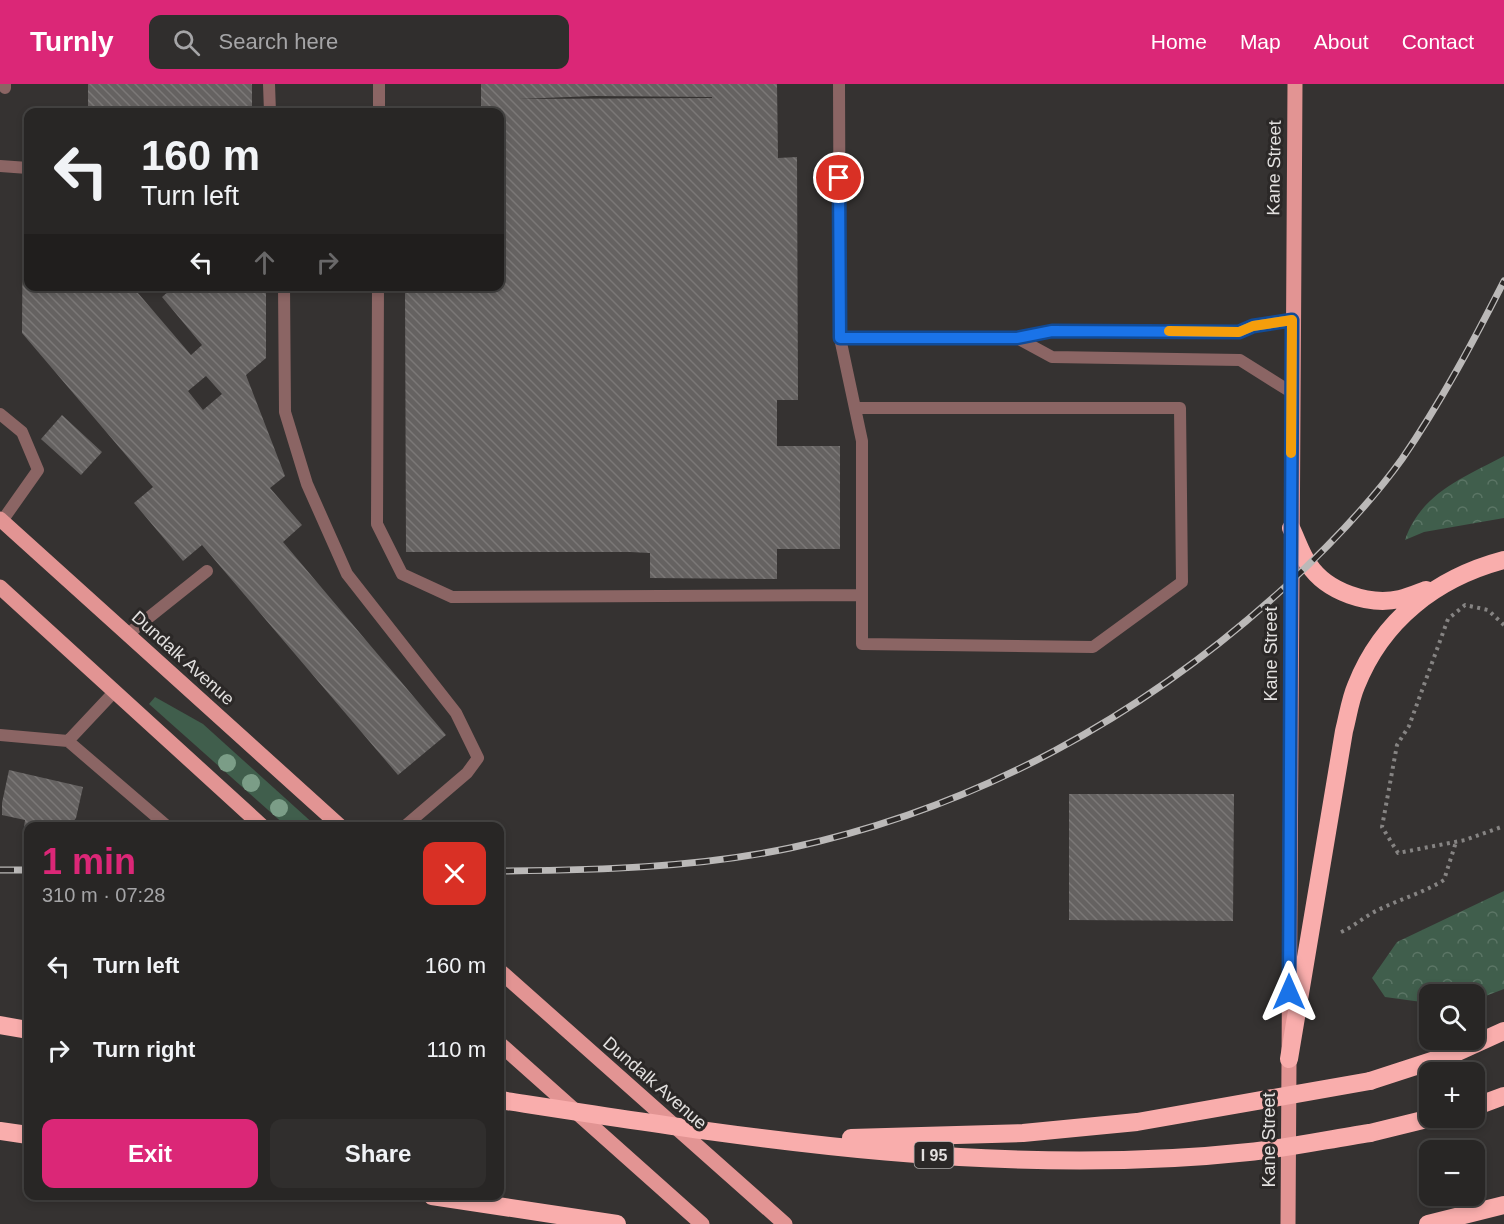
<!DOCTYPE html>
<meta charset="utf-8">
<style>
:root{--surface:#282625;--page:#302e2d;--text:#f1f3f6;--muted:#a5a5a7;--line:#444342;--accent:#db2777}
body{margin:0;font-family:Arial,sans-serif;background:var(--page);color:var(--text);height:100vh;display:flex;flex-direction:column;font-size:22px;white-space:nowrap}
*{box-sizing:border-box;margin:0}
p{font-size:20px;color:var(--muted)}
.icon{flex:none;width:33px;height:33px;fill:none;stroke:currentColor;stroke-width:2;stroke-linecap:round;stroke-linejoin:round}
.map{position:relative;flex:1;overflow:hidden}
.panel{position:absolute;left:24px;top:738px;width:480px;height:378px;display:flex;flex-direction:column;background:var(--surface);border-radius:12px;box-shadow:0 3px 9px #0003,0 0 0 2px var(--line)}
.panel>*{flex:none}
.top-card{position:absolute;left:24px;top:24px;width:480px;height:183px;border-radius:12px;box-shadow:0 3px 9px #0003,0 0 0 2px var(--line);background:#282625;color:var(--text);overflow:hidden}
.buttons{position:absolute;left:1419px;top:900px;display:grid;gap:12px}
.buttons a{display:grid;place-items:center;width:66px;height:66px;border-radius:12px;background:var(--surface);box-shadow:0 3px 9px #0003,0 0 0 2px var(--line);font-size:30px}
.pin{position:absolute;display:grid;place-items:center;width:51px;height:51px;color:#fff;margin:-26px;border:3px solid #fff;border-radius:50%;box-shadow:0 2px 6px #0007}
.me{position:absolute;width:66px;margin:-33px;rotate:0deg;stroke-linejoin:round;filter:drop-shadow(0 0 4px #0008)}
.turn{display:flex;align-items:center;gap:21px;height:126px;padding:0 18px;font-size:27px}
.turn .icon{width:78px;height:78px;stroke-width:2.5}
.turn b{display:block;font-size:42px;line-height:51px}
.lanes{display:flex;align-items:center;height:57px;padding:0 18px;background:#0003;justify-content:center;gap:30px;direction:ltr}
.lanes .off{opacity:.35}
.round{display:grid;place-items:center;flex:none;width:63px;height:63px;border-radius:12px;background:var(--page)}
.head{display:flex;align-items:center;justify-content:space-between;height:102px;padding:0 18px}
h1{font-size:36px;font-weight:800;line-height:45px;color:var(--accent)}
.primary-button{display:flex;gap:12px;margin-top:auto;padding:12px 18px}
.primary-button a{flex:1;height:69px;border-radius:12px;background:var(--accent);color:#fff;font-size:24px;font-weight:800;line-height:69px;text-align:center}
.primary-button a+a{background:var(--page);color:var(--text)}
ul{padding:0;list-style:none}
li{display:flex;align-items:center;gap:18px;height:84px;padding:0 18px}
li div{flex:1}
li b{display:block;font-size:22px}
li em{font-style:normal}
header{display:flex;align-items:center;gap:36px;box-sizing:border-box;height:84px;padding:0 30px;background:var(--accent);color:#fff}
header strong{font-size:28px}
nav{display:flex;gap:33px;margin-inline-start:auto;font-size:21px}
.search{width:420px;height:54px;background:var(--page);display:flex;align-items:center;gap:15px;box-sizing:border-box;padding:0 21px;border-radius:12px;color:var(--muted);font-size:22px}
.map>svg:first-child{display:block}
.green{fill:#405e4c}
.forest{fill:url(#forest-crowns)}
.building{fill:url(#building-back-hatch);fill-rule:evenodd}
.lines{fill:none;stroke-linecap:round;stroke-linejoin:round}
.path{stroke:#868483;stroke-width:4;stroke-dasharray:3 4.5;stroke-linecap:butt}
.lane{stroke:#8b6564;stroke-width:12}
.primary{stroke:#e29493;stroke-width:15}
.highway{stroke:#f9adac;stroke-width:18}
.rail-casing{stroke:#bbb9b8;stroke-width:7}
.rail{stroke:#2b2827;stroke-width:4.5;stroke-dasharray:14;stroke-linecap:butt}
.highway-bridge{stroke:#f9adac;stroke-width:18}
.tree{fill:#7b9d87}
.route-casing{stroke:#114b97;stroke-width:15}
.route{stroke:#1a73e8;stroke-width:10}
.slow{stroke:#f59e0b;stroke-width:10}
.labels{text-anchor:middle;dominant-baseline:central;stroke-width:6;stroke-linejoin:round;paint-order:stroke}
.shield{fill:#2b2827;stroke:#aba9a8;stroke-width:1.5}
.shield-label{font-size:16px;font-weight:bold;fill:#e2e0df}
.street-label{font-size:18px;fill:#e2e0df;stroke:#2b2827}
</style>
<header>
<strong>Turnly</strong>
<div class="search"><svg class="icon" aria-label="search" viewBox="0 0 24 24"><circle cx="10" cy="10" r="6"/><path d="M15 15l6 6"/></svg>Search here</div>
<nav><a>Home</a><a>Map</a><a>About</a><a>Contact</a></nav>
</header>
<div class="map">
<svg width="1504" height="1140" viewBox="0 0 1504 1140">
<defs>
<pattern id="forest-crowns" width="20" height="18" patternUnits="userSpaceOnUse" patternTransform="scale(1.5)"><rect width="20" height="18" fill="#405e4c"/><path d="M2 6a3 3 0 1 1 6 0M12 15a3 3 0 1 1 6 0" fill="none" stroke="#5b7565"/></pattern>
<pattern id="building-back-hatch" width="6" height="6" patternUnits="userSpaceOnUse" patternTransform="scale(1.5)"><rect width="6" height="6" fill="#656261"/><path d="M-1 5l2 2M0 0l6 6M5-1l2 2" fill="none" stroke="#7b7877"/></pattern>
</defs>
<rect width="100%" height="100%" fill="#353231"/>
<path class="green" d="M155,613L203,640L316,742H286L149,620Z"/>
<path class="forest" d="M1504,372V434L1424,448L1405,456C1421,409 1463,394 1504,372Z
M1504,807V905L1475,916L1474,910H1430L1429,919L1385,913L1372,894L1397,858Z"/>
<path class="building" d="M88,0H252V28H88Z
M481,0H777L778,74L797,73L798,316H777V362H840V465H777V495L650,494V469L630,468H406L405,202H500V28H481ZM594,12L712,13V14L518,15Z
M23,98H28V202H132L191,271L202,261L162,213L175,202H266V274L246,291L285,392L270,404L302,441L283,458L446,651L398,691L202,461L183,477L134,419L153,403L22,249ZM206,292L222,310L203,326L188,307Z
M62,331L102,368L81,391L41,355Z
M9,686L83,703L76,734L70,742L43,740L42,742L28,744L24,743L25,736L2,731V719Z
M1069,710H1234L1233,837L1069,836Z"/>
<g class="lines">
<path class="path" d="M1504,541L1488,526L1465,521L1448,535L1409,642L1397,661L1382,743L1398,769L1465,756L1504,742
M1341,848C1355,842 1365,832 1378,826C1400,815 1423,809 1444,796L1456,758"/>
<path class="lane" d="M269,0L270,28
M839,0L840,254H1017L1052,247L1239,248L1253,242L1292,236
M5,4V0
M379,28V0
M0,82L28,84
M284,202L285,328L307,400L347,490L456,629L478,674L467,689L405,742
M378,202L377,440L402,490L452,513L861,511
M840,254L862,357V560L1093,563L1182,498L1180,324H855
M1017,254L1052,273L1240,276L1291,308
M0,330L22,348L38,386L2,437
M128,550L207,487
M0,651L68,657L115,607
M68,657L167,742"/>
<path class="primary" d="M0,435L340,742
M0,503L262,742
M500,887L785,1140
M500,960L702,1140
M1288,1140L1295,0"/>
<path class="highway" d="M1291,444C1297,456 1301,470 1309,481C1327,508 1369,522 1400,515C1409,513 1418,509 1426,506
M0,941L28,946
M1289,975L1344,647C1348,632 1350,616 1356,602C1382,536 1436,494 1504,476
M1370,997L1453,970L1504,947
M1474,1023L1504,1012
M0,1047L28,1051
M1370,1049L1431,1034
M432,1112L617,1140
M1428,1140L1504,1121"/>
<defs>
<path id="rail" d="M0,786H28
M500,787C597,786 695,784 790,764C977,724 1145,631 1285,503C1327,464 1369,421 1402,375C1441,318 1473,258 1504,197"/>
</defs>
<use href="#rail" class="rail-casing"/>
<use href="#rail" class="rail"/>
<path class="highway-bridge" d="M500,1016C747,1054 998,1095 1249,1068C1289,1064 1330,1055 1370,1049
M851,1054L1023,1049L1137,1038L1370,997"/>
</g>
<g class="tree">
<circle cx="227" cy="679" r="9"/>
<circle cx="251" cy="699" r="9"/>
<circle cx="279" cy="724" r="9"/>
</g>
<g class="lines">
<defs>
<path id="route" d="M839,94L840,254H1017L1052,247L1239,248L1253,242L1292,236L1289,908"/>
</defs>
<use href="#route" class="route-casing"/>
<use href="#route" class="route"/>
<path class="slow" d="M1169,247L1239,248L1253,242L1292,236L1291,369"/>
</g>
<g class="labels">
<rect class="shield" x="914.5" y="1058" width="39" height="26" rx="4.5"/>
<g class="shield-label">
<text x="934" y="1071">I 95</text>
</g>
<g class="street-label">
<text transform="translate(1274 84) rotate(-89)">Kane Street</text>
<text transform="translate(1271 570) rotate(-90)">Kane Street</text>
<text transform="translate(183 574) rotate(42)">Dundalk Avenue</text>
<text transform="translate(655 999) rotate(41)">Dundalk Avenue</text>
<text transform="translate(1269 1056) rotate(-90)">Kane Street</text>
</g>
</g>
</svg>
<div class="buttons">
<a><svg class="icon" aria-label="search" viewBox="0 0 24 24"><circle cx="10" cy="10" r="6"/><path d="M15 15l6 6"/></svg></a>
<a>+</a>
<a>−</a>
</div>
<div class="pin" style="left:839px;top:94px;background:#d93025"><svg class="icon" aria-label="arrive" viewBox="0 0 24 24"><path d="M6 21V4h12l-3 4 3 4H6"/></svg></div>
<svg class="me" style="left:1289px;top:908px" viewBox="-20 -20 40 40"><path d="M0-17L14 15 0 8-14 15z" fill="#1a73e8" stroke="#fff" stroke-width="4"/></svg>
<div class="top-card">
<div class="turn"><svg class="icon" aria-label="left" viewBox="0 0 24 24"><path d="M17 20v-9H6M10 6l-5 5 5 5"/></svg><div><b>160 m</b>Turn left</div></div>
<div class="lanes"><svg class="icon" aria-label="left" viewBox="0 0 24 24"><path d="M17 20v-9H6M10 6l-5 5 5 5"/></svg><svg class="icon off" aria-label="ahead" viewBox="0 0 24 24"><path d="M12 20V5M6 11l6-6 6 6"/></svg><svg class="icon off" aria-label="right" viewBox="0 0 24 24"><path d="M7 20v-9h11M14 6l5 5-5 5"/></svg></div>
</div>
<section class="panel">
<div class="head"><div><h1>1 min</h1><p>310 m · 07:28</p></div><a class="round" style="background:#d93025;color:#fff"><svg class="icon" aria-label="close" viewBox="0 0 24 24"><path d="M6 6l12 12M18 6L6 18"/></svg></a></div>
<ul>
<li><svg class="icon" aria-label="left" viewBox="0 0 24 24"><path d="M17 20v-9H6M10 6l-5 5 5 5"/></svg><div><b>Turn left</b></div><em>160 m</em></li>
<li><svg class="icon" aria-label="right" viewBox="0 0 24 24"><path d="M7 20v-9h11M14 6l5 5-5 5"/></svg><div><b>Turn right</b></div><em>110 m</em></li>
</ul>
<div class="primary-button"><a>Exit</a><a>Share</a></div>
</section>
</div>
